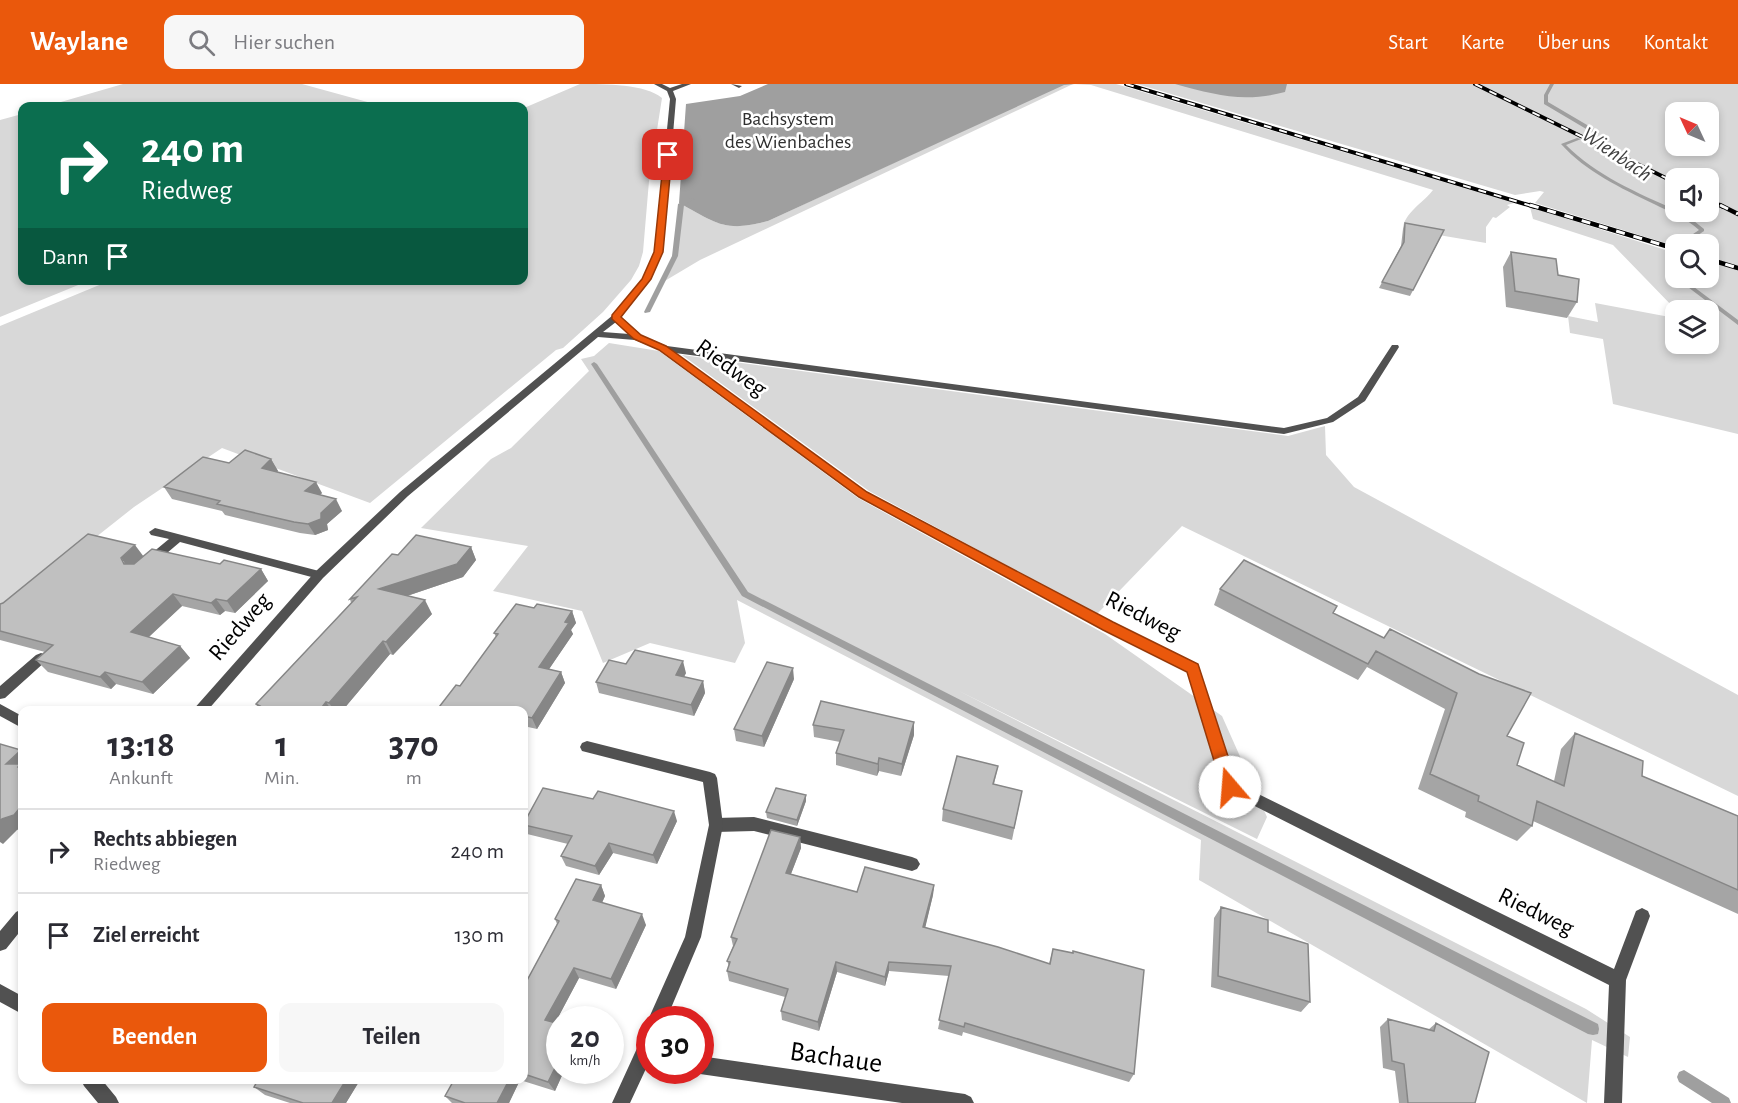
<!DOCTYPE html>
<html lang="de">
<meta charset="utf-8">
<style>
:root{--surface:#fff;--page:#f7f7f7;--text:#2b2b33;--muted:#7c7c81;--line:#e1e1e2;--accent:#ea580c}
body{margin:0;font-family:"Alegreya Sans",sans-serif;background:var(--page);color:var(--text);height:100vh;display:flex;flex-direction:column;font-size:22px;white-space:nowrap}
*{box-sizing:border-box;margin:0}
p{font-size:20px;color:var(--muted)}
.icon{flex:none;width:33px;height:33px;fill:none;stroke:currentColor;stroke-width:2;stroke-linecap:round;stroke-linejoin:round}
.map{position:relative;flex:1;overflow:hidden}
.panel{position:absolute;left:18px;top:622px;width:510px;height:378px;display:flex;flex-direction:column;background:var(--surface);border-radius:12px;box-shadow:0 3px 9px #0003}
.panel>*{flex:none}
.banner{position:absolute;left:18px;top:18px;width:510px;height:183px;border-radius:12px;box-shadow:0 3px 9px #0003;background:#0b6e4f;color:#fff;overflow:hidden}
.needle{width:39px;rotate:314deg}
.tools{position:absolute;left:1665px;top:18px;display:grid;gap:12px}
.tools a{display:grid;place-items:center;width:54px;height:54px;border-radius:12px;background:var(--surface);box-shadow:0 3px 9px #0003;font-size:30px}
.speed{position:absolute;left:546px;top:922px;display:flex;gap:12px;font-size:30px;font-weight:700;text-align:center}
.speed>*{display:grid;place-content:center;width:78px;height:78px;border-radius:50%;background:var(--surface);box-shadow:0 3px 9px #0003;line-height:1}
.speed small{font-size:15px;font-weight:400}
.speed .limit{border:9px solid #d22;background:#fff;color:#111}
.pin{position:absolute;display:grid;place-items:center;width:51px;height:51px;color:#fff;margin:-26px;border-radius:12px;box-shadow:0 3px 9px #0006}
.me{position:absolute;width:66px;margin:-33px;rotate:342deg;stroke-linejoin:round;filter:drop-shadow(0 0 4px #0008)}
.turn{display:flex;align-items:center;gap:21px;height:126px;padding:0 24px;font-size:27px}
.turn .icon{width:78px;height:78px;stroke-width:2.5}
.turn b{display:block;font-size:42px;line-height:51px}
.then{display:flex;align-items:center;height:57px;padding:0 24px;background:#0003;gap:12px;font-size:22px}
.eta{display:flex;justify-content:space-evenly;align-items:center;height:102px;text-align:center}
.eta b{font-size:36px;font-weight:600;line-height:42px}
.action{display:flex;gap:12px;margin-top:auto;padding:12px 24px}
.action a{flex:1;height:69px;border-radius:12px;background:var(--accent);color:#fff;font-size:24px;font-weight:600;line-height:69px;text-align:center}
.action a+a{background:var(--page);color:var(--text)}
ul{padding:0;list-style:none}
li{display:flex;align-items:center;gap:18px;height:84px;padding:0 24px;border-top:2px solid var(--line)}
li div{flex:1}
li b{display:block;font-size:22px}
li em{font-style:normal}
header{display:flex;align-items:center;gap:36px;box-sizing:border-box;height:84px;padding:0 30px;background:var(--accent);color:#fff}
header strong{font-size:28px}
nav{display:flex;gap:33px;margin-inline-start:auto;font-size:21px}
.search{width:420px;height:54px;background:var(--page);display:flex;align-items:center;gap:15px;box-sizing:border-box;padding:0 21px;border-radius:12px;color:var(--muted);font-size:22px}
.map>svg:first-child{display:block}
.green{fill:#d8d8d8;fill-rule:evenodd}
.water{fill:#9f9f9f}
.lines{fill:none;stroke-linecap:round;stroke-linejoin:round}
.stream{fill:#9f9f9f;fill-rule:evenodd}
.lane{fill:#515151;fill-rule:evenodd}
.street{fill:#515151;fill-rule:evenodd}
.rail-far1-casing{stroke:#000;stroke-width:4}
.rail-casing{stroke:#000;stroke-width:4.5}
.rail-far1{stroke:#fff;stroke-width:2;stroke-dasharray:8;stroke-linecap:butt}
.rail{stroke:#fff;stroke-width:3;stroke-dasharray:9;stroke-linecap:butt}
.wall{fill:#a5a5a5}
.shaded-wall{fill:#868686}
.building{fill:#c0c0c0;stroke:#868686;stroke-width:1.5}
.route{fill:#ea580c;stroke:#983908;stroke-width:1.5}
.labels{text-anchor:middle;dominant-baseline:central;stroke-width:5;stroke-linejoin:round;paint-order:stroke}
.far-park-label{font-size:20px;fill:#2f2f2f;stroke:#fff}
.far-water-label{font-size:22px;font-style:italic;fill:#404040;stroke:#fff}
.street-label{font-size:24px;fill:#000;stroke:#fff}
.near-street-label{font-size:28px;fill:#000;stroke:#fff}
</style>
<header>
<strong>Waylane</strong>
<div class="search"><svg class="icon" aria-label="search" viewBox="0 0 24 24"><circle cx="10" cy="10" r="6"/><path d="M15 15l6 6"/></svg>Hier suchen</div>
<nav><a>Start</a><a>Karte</a><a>Über uns</a><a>Kontakt</a></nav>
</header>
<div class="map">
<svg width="1738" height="1019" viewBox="0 0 1738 1019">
<rect width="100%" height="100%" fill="#fff"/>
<path class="green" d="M123,0H302L382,22H47Z
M580,0C605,0 646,0 662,14L649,97L643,168L639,182L631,196L603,228L563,264L556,266L370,419L222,364L134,423L0,529V242L109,197L524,196V24Z
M773,0H1116L1514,119L1507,121L1510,123L1496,134L1493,133L1486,143V159L1403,145C1403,130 1425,117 1433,106L1091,1L1073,0L700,176L663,198L674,167L679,119C716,139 725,149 768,137L1062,1L742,15Z
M1137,0H1738V350L1613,320L1603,255L1570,249L1568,232L1598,238L1595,219L1675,234L1676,260H1708V226H1676L1613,161L1533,135L1530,123L1675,169L1676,194H1708V160L1675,162L1535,119L1544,108L1540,107L1515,111ZM1676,28H1708V62H1676ZM1676,94H1708V128H1676Z
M22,30V196L88,197L0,233V36Z
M609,259L659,267L858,414L1105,550L1222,632L1267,733L1257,755L959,607L1586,925L1630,953L1628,973L1592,956L1587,1019L1199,796L1201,756L737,516L745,559L735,579L650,559L603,579L582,527L493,507L528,462L421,444L491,375L511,364L589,287L581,275L594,272Z
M682,271L1288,352L1325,342L1326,371L1354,403L1738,611V712L1182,442L1097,530L869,407Z"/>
<path class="water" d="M768,0H1075L1064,1L768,137C725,149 716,139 679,119L686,20L740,12Z
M1175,0H1287L1285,8C1243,19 1216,11 1175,0Z"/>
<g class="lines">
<path class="stream" d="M1550,0H1554L1548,11V18L1599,48V50L1588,53V51L1593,49L1544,20V11Z
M1577,54L1581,55L1566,61C1596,91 1637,109 1676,126V128L1689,133L1704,145V147L1688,158H1684V156L1699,146C1686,134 1670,128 1654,120C1621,104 1586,88 1561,60Z
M690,114L695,115L684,121L678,172L650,228L645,229L644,228L672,172L678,120Z
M1674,169L1676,170L1674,175L1676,193L1673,191L1668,175Z
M1676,194H1682L1738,236V241Z
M594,278L597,280L748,508L1598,940L1599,945L1598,950L1593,951L1588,950L742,512L591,280Z
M1684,986L1729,1014L1731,1019H1712L1679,998L1677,993L1679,988Z"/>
<path class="lane" d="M155,444L319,487L325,491L319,495L180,458L154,480L150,481L144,477L146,474L169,455L151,451L149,448Z
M41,569L46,571L47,574L46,577L5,614L0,615V602L36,571Z
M0,620L22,632V644L0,632Z
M754,733L912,773L917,775L920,780L917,785L912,787L754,747L716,748L711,746L709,741L711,736L716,734Z"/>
<path class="street" d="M654,0H662L670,4L682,0H691L673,7L676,15L663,167L651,195L621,233L640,251L667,262L1284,344L1327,334L1358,313L1392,261H1398L1399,263L1365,317L1333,338L1284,350L675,269L867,409L1112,539L1198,580L1236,699L1614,885L1636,827L1642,824L1648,827L1650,832L1626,896L1622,1019H1604L1609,901L1225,707L1187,587L1104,545L859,413L660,266L635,256L598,253L408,412L323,494L207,627H192L315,488L400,408L613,231L643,194L655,167L670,15L667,7ZM616,238L629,250L603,248Z
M731,0L742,2L739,4Z
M587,657L710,688L715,690L717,694L723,741L701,853L666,936H650V939L648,936L685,853L709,741L703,698L582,667L580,663L582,659Z
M22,825V845L6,865L0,867V847L16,828Z
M0,900L22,912V930L0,918Z
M650,946V976L630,1019H612L644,949Z
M700,972L965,1010L971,1013L974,1019H902L700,990L694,987H700Z
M81,996H102L116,1013L119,1019H98L84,1002Z"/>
<defs>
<path id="rail-far1" d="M1126,0L1535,123
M1475,0L1676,99
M1708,115L1723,123"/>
<path id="rail" d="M1530,121L1676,165
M1720,121L1738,130
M1708,175L1738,184"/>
</defs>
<use href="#rail-far1" class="rail-far1-casing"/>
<use href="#rail" class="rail-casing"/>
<use href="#rail-far1" class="rail-far1"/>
<use href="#rail" class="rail"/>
</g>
<path class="wall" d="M1405,139L1442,151L1410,212L1379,204L1401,162L1403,145Z
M1511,168L1558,191L1577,218L1567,234L1506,223L1503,183Z
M271,375L278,387L277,388L322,409L320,411L342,427L327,440L328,446L315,451L300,449L225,431L222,427L172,415L164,403L229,379Z
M471,463L476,476L463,493L407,512L432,530L393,571L390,570L342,627H255L258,624L256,620L351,519L350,515L398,471Z
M143,472L261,485L268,497L235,529L225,527L220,531L182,522L149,553L180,562L190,574L153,610L116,600L111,605L48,588L36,576L45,568L0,556V520Z
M1220,505L1337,522L1333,530L1384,554L1390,545L1507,652L1517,681L1554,697L1561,665L1575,649L1642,692L1738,732V830L1533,737L1532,742L1517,757L1465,733L1466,728L1418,705L1445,625L1367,583L1358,596L1214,521Z
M534,524L572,527L576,539L571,546L573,550L549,585L561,588L565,599L537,645L528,643L524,650V627L460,602L496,553L494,549Z
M626,580L686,589L684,593L703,597L705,609L694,632L599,609L596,598Z
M794,595L764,663L736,657L734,645Z
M813,641L914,651L901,692L879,687L877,692L836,681V669L840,658L814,653Z
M998,682L994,700L1022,707L1012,756L942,737L943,725Z
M806,711V717L797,742L767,734L766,728Z
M677,737L657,780L613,769L599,791L566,782L561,772L568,760L527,750L524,743V739Z
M800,753L801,764L791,790L857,808L934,801L933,811L925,843L1049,880L1053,865L1072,869L1073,867L1134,990L1129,998L963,948L962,952L938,945L949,892L889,887L885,902L837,888L819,947L782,936L781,927L785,913L729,897L727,887L729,882L727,877L733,862L731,853Z
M601,801L605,812L602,819L646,841L616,905L579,894L555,939L560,987H564L555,1007L520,996H524V902L557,840L555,835Z
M1221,823L1310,918L1301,928L1211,903L1214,834Z
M1388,935L1428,946L1436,939L1475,1019H1399L1395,987L1383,984L1380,943Z
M360,996L346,1019H290L265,1011L254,1003Z
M454,996H520L509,1019H452L445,1012Z"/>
<path class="shaded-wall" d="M271,375L278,387L269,395L262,384Z
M316,398L322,409L311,419L305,407Z
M336,415L342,427L327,440L328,446L315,451L308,440Z
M135,461L144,473L134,492L121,474Z
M471,463L476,476L463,493L386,519L379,505Z
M261,485L268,497L235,529L227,517Z
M173,510L182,522L141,560L131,548Z
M216,515L225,527L220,531L211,519Z
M425,516L432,530L393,571L386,558Z
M572,527L576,539L571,546L573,550L543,594L539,583Z
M383,557L390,570L342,627H335L329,619Z
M180,562L190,574L153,610L142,598Z
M683,577L686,589L679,602L676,591Z
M793,584L794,595L764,663L762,652Z
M105,588L116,600L111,605L100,593Z
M561,588L565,599L537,645L532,634Z
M703,597L705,609L694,632L691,621Z
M326,618L332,627H319Z
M524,632L528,643L524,650Z
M914,638V651L901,692L902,680Z
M21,666L22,668V690L6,680Z
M879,674V687L877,692L878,680Z
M806,711V717L797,742V736Z
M22,714V744L17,746L3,760L0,758V737Z
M674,727L677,737L657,780L653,771Z
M800,753L801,764L787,800L786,789Z
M609,759L613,769L599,791L595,782Z
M601,801L605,812L598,827L593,816Z
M934,801L933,811L923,853V843Z
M642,830L646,841L616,905L611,895Z
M836,878L837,888L819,947L818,938Z
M889,878V887L885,902V893Z
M574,884L579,894L552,945L545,936Z
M560,974V987H564L555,1007L548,998Z
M346,996H360L346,1019H332Z
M509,996H520L509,1019H497Z"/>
<path class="building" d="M1405,139L1444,146L1413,206L1382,198L1404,158Z
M1511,168L1556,175L1558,191L1579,195L1577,218L1515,207Z
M245,366L271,375L262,384L316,398L305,407L336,415L321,429V435L308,440L294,438L217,420L220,417L164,403L203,373L229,379Z
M88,450L135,461L121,474L124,480H134L152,465L220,480L224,476L261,485L227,517L216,515L211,519L173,510L131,548L180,562L142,598L105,588L100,593L36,576L53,561L0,547V520L3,519Z
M416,451L471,463L457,480L379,505L425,516L386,558L383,557L329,619L326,618L319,627H255L260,622L256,620L357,513L350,515L392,470L398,471Z
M1244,476L1337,522L1333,529L1384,554L1390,545L1479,590L1531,609L1507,652L1524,659L1517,681L1564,702L1575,649L1643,677L1642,692L1738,732V806L1537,717L1532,742L1478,717L1479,712L1430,690L1457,609L1376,567L1368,580L1220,505Z
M516,520L534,524L537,520L572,527L565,538L569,539L539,583L561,588L532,634L524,632V627H436L456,601L460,602L498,550L494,549Z
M635,566L683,577L676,591L703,597L691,621L596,598L609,576L626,580Z
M767,578L793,584L762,652L734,645Z
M821,617L914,638L902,680L879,674L878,680L836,669L844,646L813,641Z
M0,660L21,666L6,680H20L18,683L22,684V714L19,717V725L14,731L2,735L0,737Z
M957,672L998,682L993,700L1022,707L1014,744L943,725Z
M543,704L593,715L598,707L674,727L653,771L609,759L595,782L561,772L572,752L524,741V739Z
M776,704L806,711L797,736L766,728Z
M771,746L800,753L786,789L857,808L865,783L934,801L923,843L998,863L1050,880L1053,865L1073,869V867L1144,886L1134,990L965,939L964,943L939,936L951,882L889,878L885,893L836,878L818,938L781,927L788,905L727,887L730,878L727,877L737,855L731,853Z
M576,795L601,801L593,816L642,830L611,895L574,884L545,936L560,940V974L548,998L524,990V902L559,837L555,835Z
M1221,823L1268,836V848L1308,860L1310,918L1218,892Z
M1388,935L1434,947L1436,939L1489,968L1475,1019H1408L1404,980L1392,977Z
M258,996H346L332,1019H303L254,1003Z
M454,996H509L497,1019H465L445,1012Z"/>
<path class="route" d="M668,69L672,71L663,168L651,195L621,233L641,251L666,262L867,408L1113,538L1198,580L1238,703L1236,708L1230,710L1224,708L1222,703L1187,588L1103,546L859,413L659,266L634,255L612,235V231L642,195L654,168L664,71Z"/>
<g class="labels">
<g class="far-park-label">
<text x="788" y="35">Bachsystem<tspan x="788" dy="23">des Wienbaches</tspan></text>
</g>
<g class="far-water-label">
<text transform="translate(1617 70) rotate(34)">Wienbach</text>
</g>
<g class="street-label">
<text transform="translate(731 284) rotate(36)">Riedweg</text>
<text transform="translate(1143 532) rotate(27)">Riedweg</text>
<text transform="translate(240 543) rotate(-49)">Riedweg</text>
<text transform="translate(1536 828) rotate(26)">Riedweg</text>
</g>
<g class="near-street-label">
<text transform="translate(836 974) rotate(8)">Bachaue</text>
</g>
</g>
</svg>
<div class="tools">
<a><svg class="needle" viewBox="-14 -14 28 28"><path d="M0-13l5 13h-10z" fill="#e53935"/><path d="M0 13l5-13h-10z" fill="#7c7c81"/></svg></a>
<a><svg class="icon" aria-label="sound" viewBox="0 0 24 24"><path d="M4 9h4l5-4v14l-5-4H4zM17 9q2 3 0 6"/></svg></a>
<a><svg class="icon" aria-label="search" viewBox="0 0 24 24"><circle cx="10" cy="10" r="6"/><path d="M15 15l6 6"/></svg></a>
<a><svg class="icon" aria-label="layers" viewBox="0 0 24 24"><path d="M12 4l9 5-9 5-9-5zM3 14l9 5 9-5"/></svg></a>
</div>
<div class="speed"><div>20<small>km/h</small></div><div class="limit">30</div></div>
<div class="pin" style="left:668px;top:71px;background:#d93025"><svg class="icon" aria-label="arrive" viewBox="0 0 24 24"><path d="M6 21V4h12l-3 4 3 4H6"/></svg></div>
<svg class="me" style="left:1230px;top:703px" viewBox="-20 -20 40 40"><circle r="19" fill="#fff"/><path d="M0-13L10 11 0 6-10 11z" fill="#ea580c"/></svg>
<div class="banner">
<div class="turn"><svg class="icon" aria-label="right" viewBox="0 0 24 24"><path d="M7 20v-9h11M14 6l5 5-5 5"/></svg><div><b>240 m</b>Riedweg</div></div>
<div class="then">Dann<svg class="icon" aria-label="arrive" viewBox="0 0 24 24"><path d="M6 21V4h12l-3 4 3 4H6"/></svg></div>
</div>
<section class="panel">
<div class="eta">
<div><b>13:18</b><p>Ankunft</p></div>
<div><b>1</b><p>Min.</p></div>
<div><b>370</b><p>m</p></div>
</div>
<ul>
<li><svg class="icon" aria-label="right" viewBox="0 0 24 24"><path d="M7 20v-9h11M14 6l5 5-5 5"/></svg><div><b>Rechts abbiegen</b><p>Riedweg</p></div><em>240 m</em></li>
<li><svg class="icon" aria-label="arrive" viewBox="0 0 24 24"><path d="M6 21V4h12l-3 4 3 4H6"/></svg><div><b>Ziel erreicht</b></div><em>130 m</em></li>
</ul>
<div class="action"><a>Beenden</a><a>Teilen</a></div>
</section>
</div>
